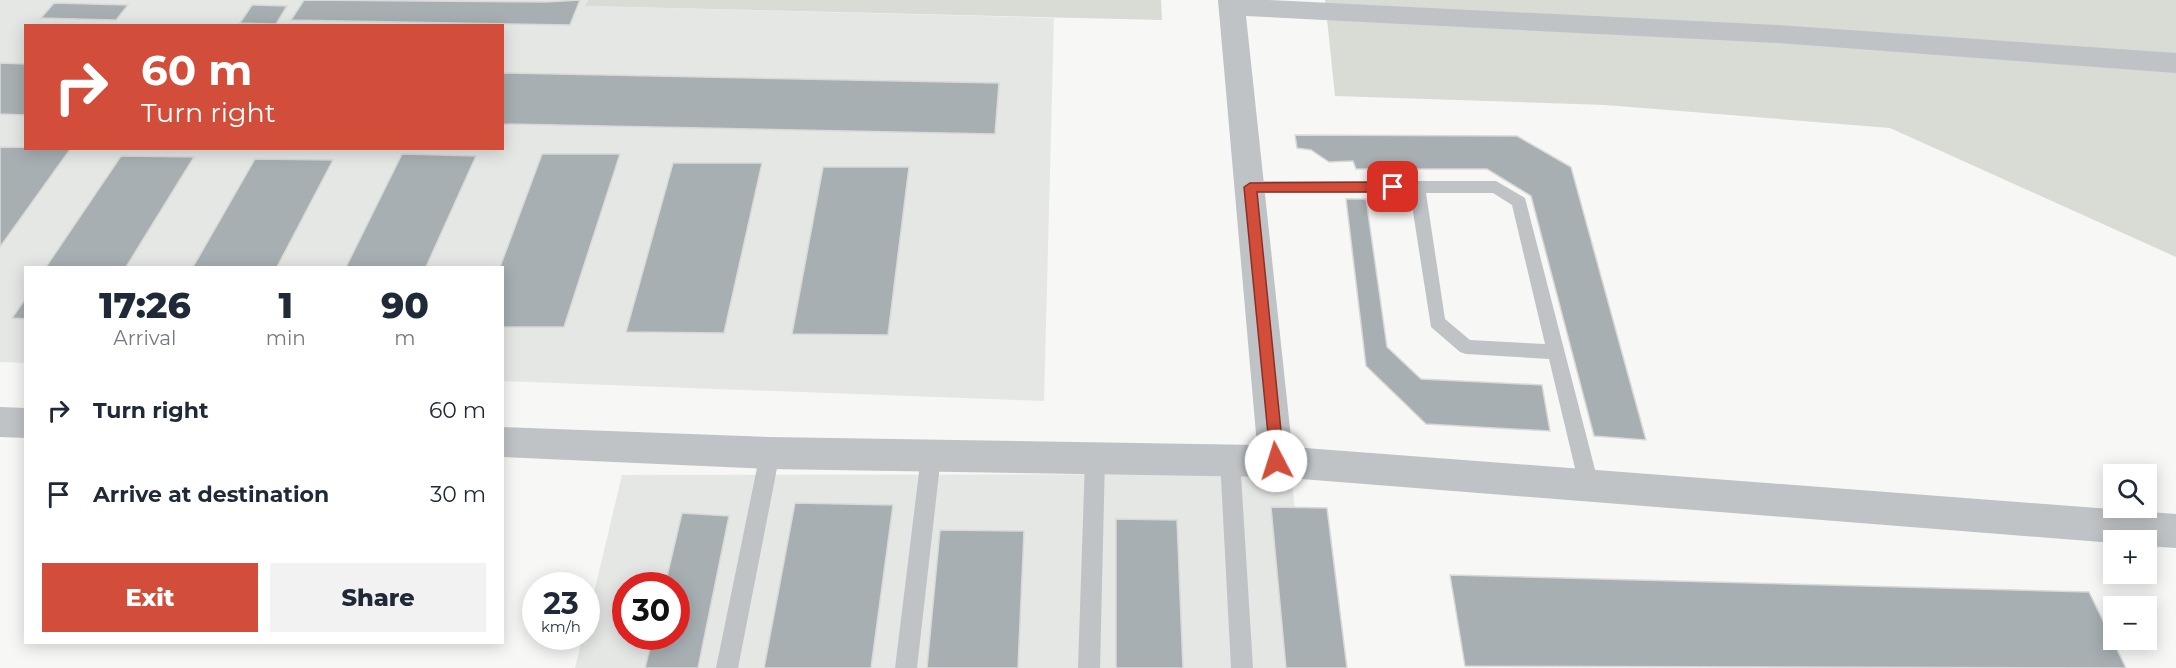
<!DOCTYPE html>
<meta charset="utf-8">
<style>
:root{--surface:#fff;--page:#f2f2f3;--text:#1f2937;--muted:#747a83;--accent:#d24d3a}
body{margin:0;font-family:Montserrat,sans-serif;background:var(--page);color:var(--text);height:100vh;display:flex;flex-direction:column;font-size:22px;white-space:nowrap}
*{box-sizing:border-box;margin:0}
p{font-size:20px;color:var(--muted)}
.icon{flex:none;width:33px;height:33px;fill:none;stroke:currentColor;stroke-width:2;stroke-linecap:round;stroke-linejoin:round}
.map{position:relative;flex:1;overflow:hidden}
.panel{position:absolute;left:24px;top:266px;width:480px;height:378px;display:flex;flex-direction:column;background:var(--surface);border-radius:0px;box-shadow:0 3px 15px #0003}
.panel>*{flex:none}
.banner{position:absolute;left:24px;top:24px;width:480px;height:126px;border-radius:0px;box-shadow:0 3px 15px #0003;background:#d24d3a;color:#fff;overflow:hidden}
.controls{position:absolute;left:2103px;top:464px;display:grid;gap:12px}
.controls a{display:grid;place-items:center;width:54px;height:54px;border-radius:0px;background:var(--surface);box-shadow:0 3px 15px #0003;font-size:30px}
.speed{position:absolute;left:522px;top:572px;display:flex;gap:12px;font-size:30px;font-weight:700;text-align:center}
.speed>*{display:grid;place-content:center;width:78px;height:78px;border-radius:50%;background:var(--surface);box-shadow:0 3px 15px #0003;line-height:1}
.speed small{font-size:15px;font-weight:400}
.speed .limit{border:9px solid #d22;background:#fff;color:#111}
.pin{position:absolute;display:grid;place-items:center;width:51px;height:51px;color:#fff;margin:-26px;border-radius:12px;box-shadow:0 3px 9px #0006}
.me{position:absolute;width:66px;margin:-33px;rotate:355deg;stroke-linejoin:round;filter:drop-shadow(0 0 4px #0008)}
.turn{display:flex;align-items:center;gap:21px;height:126px;padding:0 18px;font-size:27px}
.turn .icon{width:78px;height:78px;stroke-width:2.5}
.turn b{display:block;font-size:42px;line-height:51px}
.eta{display:flex;justify-content:space-evenly;align-items:center;height:102px;text-align:center}
.eta b{font-size:36px;font-weight:800;line-height:42px}
.action{display:flex;gap:12px;margin-top:auto;padding:12px 18px}
.action a{flex:1;height:69px;border-radius:0px;background:var(--accent);color:#fff;font-size:24px;font-weight:800;line-height:69px;text-align:center}
.action a+a{background:var(--page);color:var(--text)}
ul{padding:0;list-style:none}
li{display:flex;align-items:center;gap:18px;height:84px;padding:0 18px}
li div{flex:1}
li b{display:block;font-size:22px}
li em{font-style:normal}
.map>svg:first-child{display:block}
.built{fill:#e5e7e5;fill-rule:evenodd}
.green{fill:#d8dcd4}
.building{fill:#a7afb3;stroke:#d9d9d7;stroke-width:1.5}
.lines{fill:none;stroke-linecap:round;stroke-linejoin:round}
.lane{fill:#bfc3c6;fill-rule:evenodd}
.street{fill:#bfc3c6;fill-rule:evenodd}
.route{fill:#d24d3a;stroke:#883226;stroke-width:1.5}
</style>
<div class="map">
<svg width="2176" height="668" viewBox="0 0 2176 668">
<rect width="100%" height="100%" fill="#f7f7f5"/>
<path class="built" d="M0,0H588L586,6L1054,18L1044,401L503,381L502,267H26L25,363L0,362ZM26,26H502V148H26Z
M1291,474L1312,668H575L583,636H586L587,622L622,475ZM626,585H676V636H626Z"/>
<path class="green" d="M588,0H1161L1162,20L585,6Z
M1325,0H2176V257L1890,128L1605,105L1335,96Z"/>
<path class="building" d="M304,0L546,2L580,0L570,25L291,20Z
M54,3L128,5L116,20L41,18Z
M252,5L287,6L276,24L240,23Z
M0,63L26,64V115L0,114Z
M502,73L999,83L995,134L502,124Z
M1295,135L1517,136L1571,167L1646,440L1594,436L1531,196L1487,169H1356L1353,161L1329,162L1311,150L1297,148Z
M0,147L71,148L0,247Z
M402,154L476,156L426,267H346Z
M542,154H620L564,327H502V267H500Z
M121,156L194,157L126,267H46Z
M255,159L333,160L277,267H193Z
M673,163H762L724,333L626,332Z
M823,167H909L888,335L792,334Z
M1346,199H1366L1387,347L1421,379L1542,385L1550,431L1426,424L1366,366Z
M26,298V319L12,318Z
M795,503L893,505L871,668H764Z
M1271,507L1327,508L1347,668H1286Z
M682,513L729,516L698,668H645L653,636H676V585H665Z
M1116,519L1177,520L1183,668H1116Z
M940,530L1024,531L1018,668H927Z
M1450,575L2089,592L2126,668L1465,666Z"/>
<g class="lines">
<path class="lane" d="M1250,181H1496L1525,198L1599,485L1596,491L1589,494L1582,491L1579,485L1549,359L1466,354L1460,352L1431,327L1410,193H1250L1244,191L1242,187L1244,183ZM1426,193H1493L1512,205L1545,344L1470,340L1445,319Z
M770,445L777,447L780,453L738,668H716L760,453L763,447Z
M931,448L938,450L941,456L917,668H895L921,456L924,450Z
M1095,450L1102,453L1105,459L1100,668H1078L1085,459L1088,453Z
M1230,450L1237,453L1240,459L1253,668H1231L1220,459L1223,453Z"/>
<path class="street" d="M1218,0H1268L1777,25L2176,53V73L1777,43L1246,16L1292,447L2176,514V548L2146,546V540H2114V543L1276,477L770,469L502,457V427L770,437L1257,445Z
M0,407L26,408V438L0,437Z"/>
</g>
<path class="route" d="M1393,182L1399,187L1393,192H1257L1284,461L1282,465L1276,467L1271,465L1244,187L1250,183Z"/>
</svg>
<div class="controls">
<a><svg class="icon" aria-label="search" viewBox="0 0 24 24"><circle cx="10" cy="10" r="6"/><path d="M15 15l6 6"/></svg></a>
<a>+</a>
<a>−</a>
</div>
<div class="speed"><div>23<small>km/h</small></div><div class="limit">30</div></div>
<div class="pin" style="left:1393px;top:187px;background:#d93025"><svg class="icon" aria-label="arrive" viewBox="0 0 24 24"><path d="M6 21V4h12l-3 4 3 4H6"/></svg></div>
<svg class="me" style="left:1276px;top:461px" viewBox="-20 -20 40 40"><circle r="19" fill="#fff"/><path d="M0-13L10 11 0 6-10 11z" fill="#d24d3a"/></svg>
<div class="banner">
<div class="turn"><svg class="icon" aria-label="right" viewBox="0 0 24 24"><path d="M7 20v-9h11M14 6l5 5-5 5"/></svg><div><b>60 m</b>Turn right</div></div>
</div>
<section class="panel">
<div class="eta">
<div><b>17:26</b><p>Arrival</p></div>
<div><b>1</b><p>min</p></div>
<div><b>90</b><p>m</p></div>
</div>
<ul>
<li><svg class="icon" aria-label="right" viewBox="0 0 24 24"><path d="M7 20v-9h11M14 6l5 5-5 5"/></svg><div><b>Turn right</b></div><em>60 m</em></li>
<li><svg class="icon" aria-label="arrive" viewBox="0 0 24 24"><path d="M6 21V4h12l-3 4 3 4H6"/></svg><div><b>Arrive at destination</b></div><em>30 m</em></li>
</ul>
<div class="action"><a>Exit</a><a>Share</a></div>
</section>
</div>
